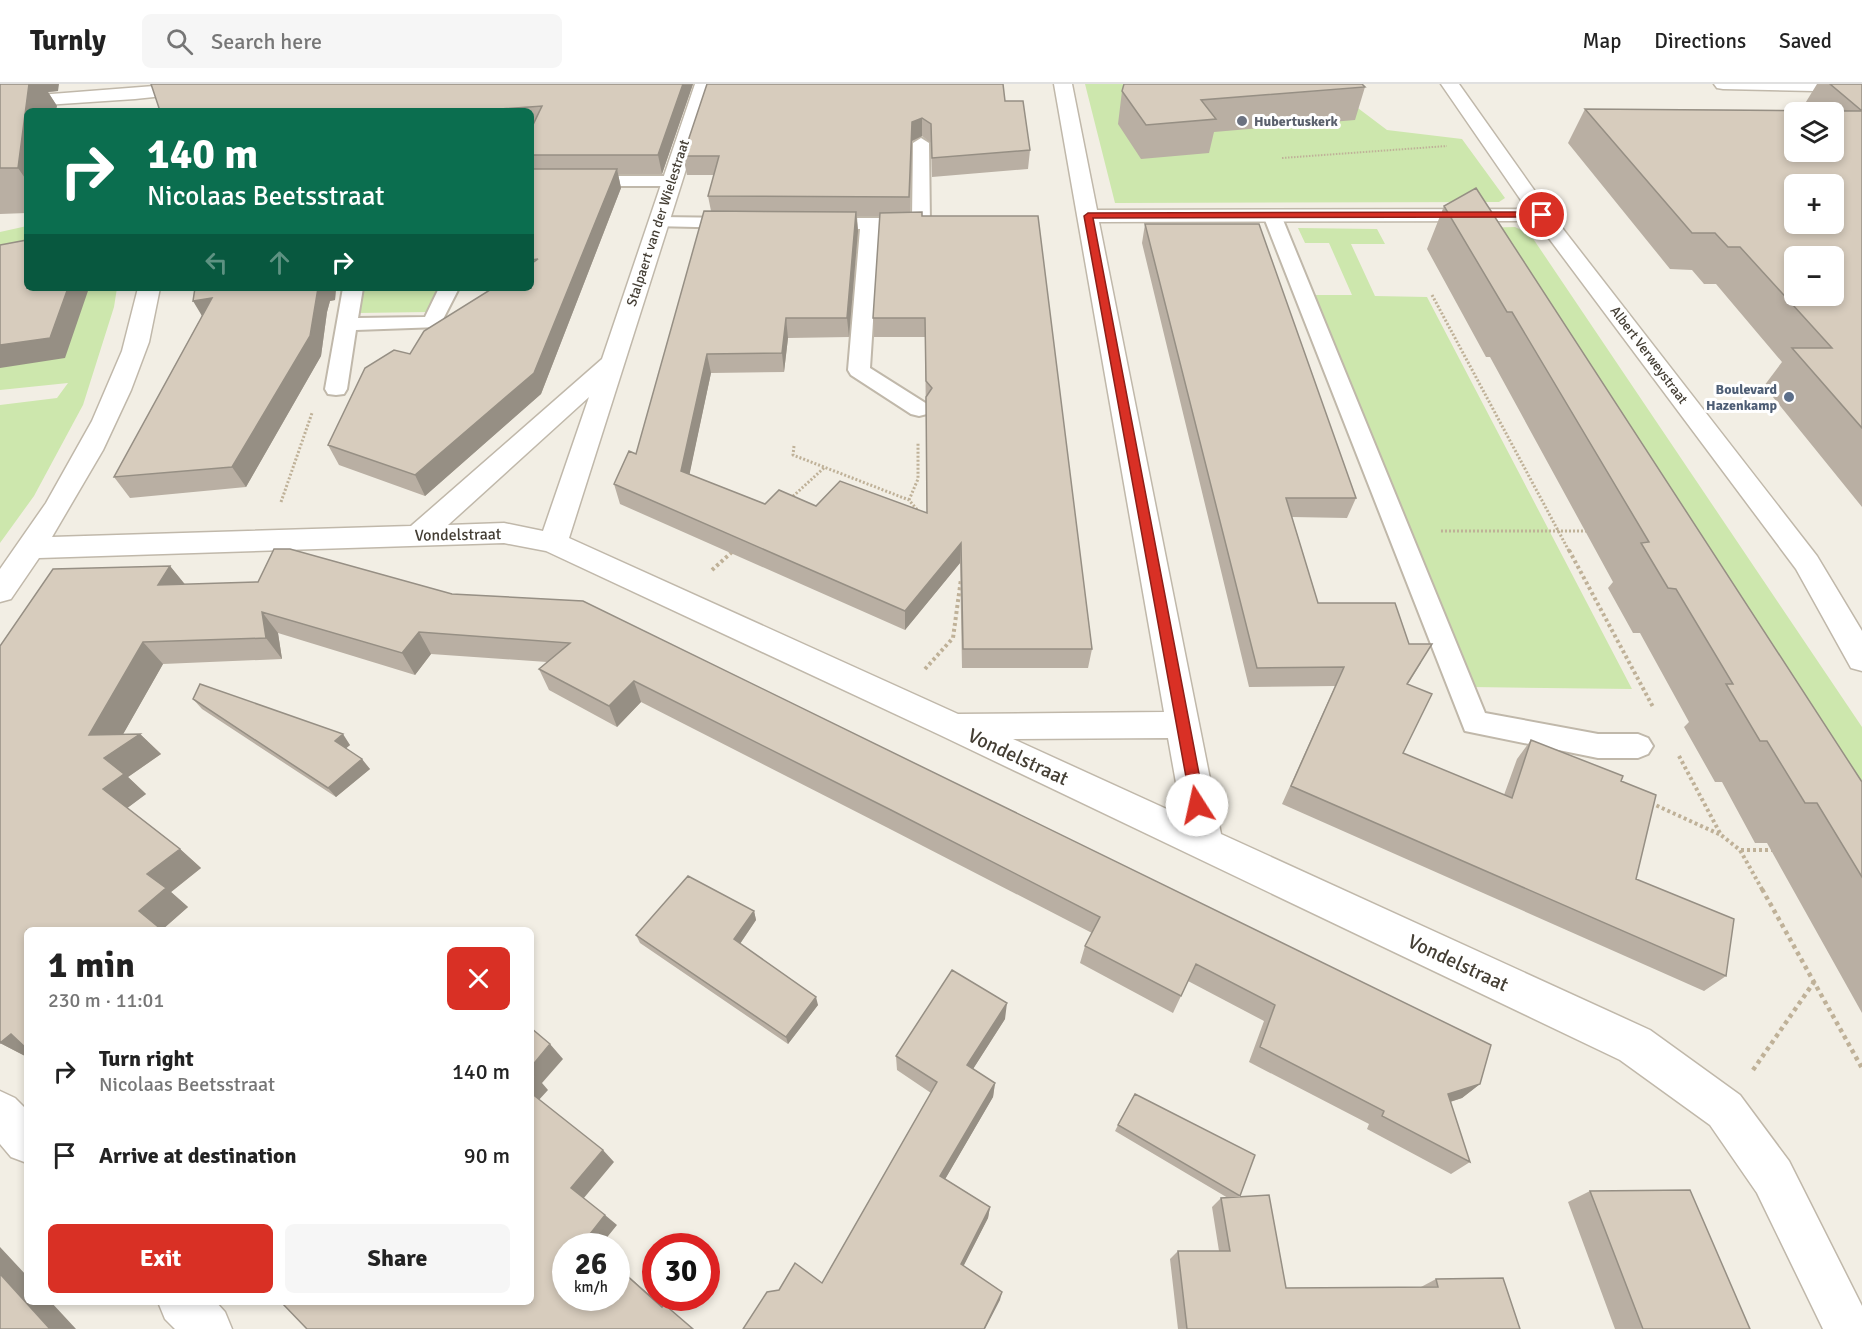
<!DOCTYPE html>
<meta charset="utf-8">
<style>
:root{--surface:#fff;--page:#f6f6f6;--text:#222;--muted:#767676;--line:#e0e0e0;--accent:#d93025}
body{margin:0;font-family:Signika,sans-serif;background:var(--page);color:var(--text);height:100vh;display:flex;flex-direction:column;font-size:22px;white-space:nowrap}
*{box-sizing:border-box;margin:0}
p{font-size:20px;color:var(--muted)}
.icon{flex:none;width:33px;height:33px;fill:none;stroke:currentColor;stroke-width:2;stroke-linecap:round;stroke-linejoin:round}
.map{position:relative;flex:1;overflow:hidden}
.panel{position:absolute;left:24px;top:843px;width:510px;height:378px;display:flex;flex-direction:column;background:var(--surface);border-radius:9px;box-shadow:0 3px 9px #0003}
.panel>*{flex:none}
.hud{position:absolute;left:24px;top:24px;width:510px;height:183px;border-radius:9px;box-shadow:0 3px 9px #0003;background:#0b6e4f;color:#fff;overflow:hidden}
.controls{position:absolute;left:1784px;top:18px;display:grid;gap:12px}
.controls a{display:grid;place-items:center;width:60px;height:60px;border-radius:9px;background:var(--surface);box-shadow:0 3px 9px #0003;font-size:30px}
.speed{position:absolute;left:552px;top:1149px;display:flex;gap:12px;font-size:30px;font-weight:700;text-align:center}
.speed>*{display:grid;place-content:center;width:78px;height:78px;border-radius:50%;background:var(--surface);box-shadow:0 3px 9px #0003;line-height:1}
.speed small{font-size:15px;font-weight:400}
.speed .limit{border:9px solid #d22;background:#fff;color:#111}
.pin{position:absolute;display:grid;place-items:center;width:51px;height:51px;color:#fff;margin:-26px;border:3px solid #fff;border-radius:50%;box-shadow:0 2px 6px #0007}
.me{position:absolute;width:66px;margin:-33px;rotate:350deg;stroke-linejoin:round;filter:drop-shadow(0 0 4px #0008)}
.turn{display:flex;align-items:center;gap:21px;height:126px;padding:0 24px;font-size:27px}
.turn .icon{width:78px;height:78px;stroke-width:2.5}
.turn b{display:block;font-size:42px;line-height:51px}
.lanes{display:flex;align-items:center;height:57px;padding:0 24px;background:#0003;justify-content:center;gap:30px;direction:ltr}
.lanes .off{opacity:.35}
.round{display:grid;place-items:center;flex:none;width:63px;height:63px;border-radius:9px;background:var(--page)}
.overview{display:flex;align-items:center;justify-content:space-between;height:102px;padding:0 24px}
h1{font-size:36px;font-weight:700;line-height:45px}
.cta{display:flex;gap:12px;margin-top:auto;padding:12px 24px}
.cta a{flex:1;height:69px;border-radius:9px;background:var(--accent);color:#fff;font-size:24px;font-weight:700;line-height:69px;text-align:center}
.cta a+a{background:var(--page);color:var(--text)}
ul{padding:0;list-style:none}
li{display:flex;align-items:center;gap:18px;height:84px;padding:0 24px}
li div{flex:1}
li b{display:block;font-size:22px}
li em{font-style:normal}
header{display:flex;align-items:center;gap:36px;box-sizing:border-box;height:84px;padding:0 30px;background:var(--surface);border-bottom:2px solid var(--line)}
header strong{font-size:28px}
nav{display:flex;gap:33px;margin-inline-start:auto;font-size:21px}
.search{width:420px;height:54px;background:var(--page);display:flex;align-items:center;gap:15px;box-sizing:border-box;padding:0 21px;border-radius:9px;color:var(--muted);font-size:22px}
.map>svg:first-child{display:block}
.green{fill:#cde7ad}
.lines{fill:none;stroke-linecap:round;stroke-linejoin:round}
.lane-casing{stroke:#c0b8aa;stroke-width:4}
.street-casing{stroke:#c0b8aa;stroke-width:3}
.path-far3{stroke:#bfb198;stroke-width:2;stroke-dasharray:1.5 1.5;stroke-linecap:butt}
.path-far2{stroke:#bfb198;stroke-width:3;stroke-dasharray:2 2;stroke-linecap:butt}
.path-far1{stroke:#bfb198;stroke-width:4;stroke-dasharray:3 3;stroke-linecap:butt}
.path{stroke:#bfb198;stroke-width:4.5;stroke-dasharray:4 4;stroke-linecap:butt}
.lane{fill:#fff;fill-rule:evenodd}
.street{fill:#fff;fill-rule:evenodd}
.wall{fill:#b9afa3;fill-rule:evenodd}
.shaded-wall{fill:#968f84}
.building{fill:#d7ccbd;stroke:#968f84;stroke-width:1.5;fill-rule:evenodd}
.route{fill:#d93025;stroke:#8d1f18;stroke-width:1.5}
.worship-dot{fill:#6b7280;stroke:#fff;stroke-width:2}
.service-dot{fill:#5c6f8a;stroke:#fff;stroke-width:2}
.labels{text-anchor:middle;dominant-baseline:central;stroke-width:6;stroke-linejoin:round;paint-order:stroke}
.far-worship-label{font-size:14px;font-weight:bold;fill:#5b616d;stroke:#fff;text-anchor:start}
.far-street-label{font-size:14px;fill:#443e34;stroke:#fff}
.far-service-label{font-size:14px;font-weight:bold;fill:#4e5e75;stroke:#fff;text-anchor:end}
.street-label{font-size:16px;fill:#443e34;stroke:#fff}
.near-street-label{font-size:20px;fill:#443e34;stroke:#fff}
</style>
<header>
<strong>Turnly</strong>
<div class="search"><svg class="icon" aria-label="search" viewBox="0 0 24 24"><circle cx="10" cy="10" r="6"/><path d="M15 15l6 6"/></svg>Search here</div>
<nav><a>Map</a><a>Directions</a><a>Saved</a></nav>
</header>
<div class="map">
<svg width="1862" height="1245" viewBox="0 0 1862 1245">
<rect width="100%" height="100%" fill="#f2eee4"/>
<path class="green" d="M1085,0H1326L1387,46L1462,55L1505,114L1499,118L1115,119Z
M27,142V204H117L114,223L83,321L34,412L0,459V321L57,314L68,299L0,306V148Z
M1515,143L1530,150L1862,643V736L1479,144Z
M1298,144L1377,145L1385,160H1351L1375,212L1427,213L1632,605L1472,603L1315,211H1352L1329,159H1305Z
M361,204H440L428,228L357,229Z"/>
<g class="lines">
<defs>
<path id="lane" d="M921,54L929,59L930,140L927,144L921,145H879L870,284L927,320L930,325L927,330L919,332L911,330L851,291L848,286L860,145L818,144L812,143L809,139L812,135L818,134H912L913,59Z
M531,92H672L678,93L681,97L678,101L672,102H531Z
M1272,126L1278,127L1281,131L1485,629L1598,650H1638L1648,654L1653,662L1648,670L1638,674H1598L1465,647L1263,131L1266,127Z
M659,133L738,134L744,135L747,139L744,143L738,144L653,142L650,138L653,134Z
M343,204H363L358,234L425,233L439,204H459L439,243L356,246L347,305L344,310L336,311L328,310L325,305Z"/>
<path id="street" d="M180,0H239L236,4L230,5L135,15L0,24V14Z
M695,0H713L569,454L958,630L1164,628L1054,0H1072L1097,126L1527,125L1441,0H1459L1549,127L1817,472L1862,547V587L1851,584L1796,485L1536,137L1099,138L1221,750L1650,946L1740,1011L1789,1077L1862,1222V1245H1823L1757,1109L1710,1041L1620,976L940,651L546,467L504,459L39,474L11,515L0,518V485L46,419L92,337L122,267L138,204H160L149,258L131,306L103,366L52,453L411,442L602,275ZM589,313L543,447L504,439L448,441ZM1168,654L1182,732L1013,655Z
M1714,0H1862V8L1723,5L1717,4Z
M0,1007L15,1014L27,1026V1079L11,1073L0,1060Z
M158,1218H216L225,1228L232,1245H175L165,1235Z"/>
</defs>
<use href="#lane" class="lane-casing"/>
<use href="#street" class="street-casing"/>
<path class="path-far3" d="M1282,74L1447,62"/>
<path class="path-far2" d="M1432,211L1569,467
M794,362L793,371L909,416L919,428
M790,415L825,383
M909,416L918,395V359
M281,418L312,329
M1441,447H1590"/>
<path class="path-far1" d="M1569,466L1653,623
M712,486L733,467
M925,585L953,554L961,495
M1679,672L1721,751L1740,766L1763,807
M1651,719L1721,751
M1741,766H1776"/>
<path class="path" d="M1762,805L1862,984
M1753,986L1814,898"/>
<use href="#lane" class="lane"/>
<use href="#street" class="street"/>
</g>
<path class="wall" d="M0,0L58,7L48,8L57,22L27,27V129L0,130Z
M151,0H693L662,90H618L621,104L541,310L425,412L339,381L328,361L410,270L531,204V45L533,41H531V27H160Z
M1817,0H1862V423L1764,302L1782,278L1716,200H1704L1692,186L1670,185L1568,59L1585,25L1801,26Z
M1365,3L1355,36L1214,48L1209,69L1141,75L1118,40L1122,7Z
M1005,17L1030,66L1028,85L932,93L931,59L922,52L912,57L910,128L922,132L1092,565L1088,584H962L960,479L905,546L620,420L614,400L636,370L711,127L708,112L714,91H687L683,72ZM857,132H880L873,234L874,253H925L927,429L816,422L765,420L689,391L711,289L784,288L788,254L849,253L858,147Z
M1444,122L1862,698V929L1767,759H1755L1722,698H1715L1684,643L1689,638L1640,549H1633L1608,504L1613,498L1490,273H1486L1427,165Z
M1145,140L1356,414L1347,434L1292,433L1318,519L1409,560L1421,579L1408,600L1403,669L1504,711L1517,675L1531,656L1621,697L1636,795L1726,892L1704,907L1282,720L1335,602L1249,603L1142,159Z
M195,204H336L335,216L330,217L327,228L321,272L246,403L130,414L114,393L202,232Z
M274,465H290L452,510L583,517L1491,961L1480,1000L1462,1014L1450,1018L1470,1078L1451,1090L1367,1045L1369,1040L1249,978L1264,937L1188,897L1173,929L1080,879L1085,862L1092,849L890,745L641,618L617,643L549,606L539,585L547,578L431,570L415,591L278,549L282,575L163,580L123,650H140L161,670L128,693L146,710L127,724L180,765L201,784L171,808L188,823L163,845L164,846H27V973L0,959V562L53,485L170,482L185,501L258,498Z
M193,615L350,661L346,664L370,685L336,713L202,625Z
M754,827L756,836L740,860L818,921L788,960L640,859L636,851Z
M1005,935L973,985L995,999L993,1013L945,1095L990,1123L988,1134L963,1182L1000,1216L822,1199L931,1009L897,986L896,972Z
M1118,1041L1240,1112L1239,1113L1286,1204L1421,1203L1436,1195L1520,1245H1178L1170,1175L1178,1167H1219L1212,1123L1221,1114H1228L1115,1047Z
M1590,1107L1750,1245H1615L1568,1118Z"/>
<path class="shaded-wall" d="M0,0H59L58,7L48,8L57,22L56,27H27V97L18,84Z
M683,0H693L662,90L658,71Z
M922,34V52L912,57L910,133L912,38Z
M617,85L621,104L541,310L425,412L415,391Z
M856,128L858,147L849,253L847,234Z
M68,204H89L65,274L0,284V261Z
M318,204H336L335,216L330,217L327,228L321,272L246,403L232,383Z
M466,204H487L467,207Z
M212,214L205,237L193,217Z
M786,234L788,254L784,288L782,269Z
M707,270L711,289L686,407L681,387Z
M961,459L960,479L905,546V527Z
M170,482L188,504L158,501Z
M262,528L278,549L282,575L266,554Z
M419,548L431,570L415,591L402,569Z
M143,558L163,580L113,668L140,650L161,670L128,693L146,710L126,725L103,705L104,674L89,651Z
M634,597L641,618L617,643L609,622Z
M343,650L350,661L343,667L335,657Z
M362,675L370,685L336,713L328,704Z
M180,765L201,784L171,808L188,823L163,845L164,846H162L139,827L147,790Z
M754,827L756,836L737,864L734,855Z
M816,913L818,921L788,960L786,953Z
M1007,919L1005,935L966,996L967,981Z
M11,950L27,958V973L0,959Z
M550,960L563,975L542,999L548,1006L537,1018L531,1011V983Z
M995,999L993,1013L940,1104V1092Z
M1480,1000L1462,1014L1431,1024L1448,1010Z
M603,1066L614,1078L583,1115L571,1104Z
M990,1123L988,1134L960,1189L961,1180Z
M605,1131L617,1141L600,1162H595L586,1155Z
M0,1163L27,1192V1218H51L76,1245H50L0,1190Z
M616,1181L672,1231L662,1223L616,1182Z
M1002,1208L1000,1216L985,1245H984Z"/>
<path class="building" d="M0,0H29L18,84H0Z
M151,0H683L658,71H531V45L542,22L473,27H160Z
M707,0H1003L1005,17H1023L1030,66L932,74L931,40L922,34L912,38L909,113L708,112L719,72H683Z
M1124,0H1362L1365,3L1201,16L1216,35L1146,41L1122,7Z
M1830,0H1862V344L1792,264H1832L1740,163H1728L1715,149H1692L1585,25L1862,27ZM1794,28H1833V68H1794ZM1794,100H1833V140H1794ZM1794,172H1833V212H1794Z
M531,85H617L534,289L415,391L328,361L365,284L394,266L410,270L424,247L493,204H531V180L538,175L531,176Z
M1476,104L1862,698V793L1817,719H1805L1767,657H1760L1726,600H1733L1676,505L1668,504L1641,459L1649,458L1512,228H1507L1444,122Z
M704,127L856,128L847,234H786L782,269L707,270L681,387L765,420L779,406L816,422L840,397L927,429L926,313L932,304L926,297L925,234H873L880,129L922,128V132H1038L1092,565H963L961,459L905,527L614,400L629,367L636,370Z
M1145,140H1259L1356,414H1286L1318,519H1395L1409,560H1432L1407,600L1432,610L1403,669L1512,714L1531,656L1623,692L1621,697L1656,711L1636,795L1734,835L1726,892L1291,702L1344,583L1257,584Z
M27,156V204H68L50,254L0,261V161Z
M195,204H318L310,252L232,383L114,393L212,214L193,217Z
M274,465H290L452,510L583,517L1491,961L1480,1000L1448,1010L1470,1078L1382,1032L1384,1027L1260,963L1275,921L1196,880L1181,912L1085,862L1100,833L889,725L634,597L609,622L539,585L570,559L419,548L402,569L262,528L266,554L143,558L89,651L140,650L104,674L124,690L103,705L180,765L147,790L166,804L139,827L162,846H27V965L11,950L0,959V562L53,485L170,482L158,501L258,498Z
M200,600L343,650L335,657L362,675L328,704L193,615Z
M688,792L754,827L734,855L816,913L786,953L636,851Z
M952,886L1007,919L967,981L995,999L940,1092L990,1123L961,1180L1002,1208L984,1245H743L767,1208L779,1206L795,1179L822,1199L937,998L896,972Z
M531,944L550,960L531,983Z
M531,990L535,992L531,996Z
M531,1009L603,1066L571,1104L605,1131L586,1155L595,1162H566V1214H616V1182L662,1223L664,1220L693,1245H307L281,1218H531Z
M1135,1010L1255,1071L1240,1112L1118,1041Z
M1690,1106L1750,1245H1643L1590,1107Z
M1269,1111L1286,1204L1438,1203L1436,1195L1503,1194L1520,1245H1187L1178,1167H1230L1221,1114Z
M0,1190L50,1245H0Z"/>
<path class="route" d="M1542,128L1545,129V133L1093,134L1205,721L1203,726L1197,727L1192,726L1084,132L1088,129Z"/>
<circle class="worship-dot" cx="1242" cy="37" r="6"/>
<circle class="service-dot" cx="1789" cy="313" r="6"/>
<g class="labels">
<g class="far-worship-label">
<text x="1254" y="37">Hubertuskerk</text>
</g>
<g class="far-street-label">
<text transform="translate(658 139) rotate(-72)">Stalpaert van der Wielestraat</text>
<text transform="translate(1649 271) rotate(53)">Albert Verweystraat</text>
</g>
<g class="far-service-label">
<text x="1777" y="305">Boulevard<tspan x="1777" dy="16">Hazenkamp</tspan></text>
</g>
<g class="street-label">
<text transform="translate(458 451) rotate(-1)">Vondelstraat</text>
</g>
<g class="near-street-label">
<text transform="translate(1018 673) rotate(25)">Vondelstraat</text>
<text transform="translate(1458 879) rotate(25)">Vondelstraat</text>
</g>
</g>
</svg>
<div class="controls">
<a><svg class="icon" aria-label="layers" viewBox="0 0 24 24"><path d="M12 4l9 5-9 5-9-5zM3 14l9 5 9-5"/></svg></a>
<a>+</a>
<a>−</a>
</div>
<div class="speed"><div>26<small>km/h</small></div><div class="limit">30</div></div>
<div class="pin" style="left:1542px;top:131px;background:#d93025"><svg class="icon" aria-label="arrive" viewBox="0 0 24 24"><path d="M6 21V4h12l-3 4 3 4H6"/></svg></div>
<svg class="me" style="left:1197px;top:721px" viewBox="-20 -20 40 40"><circle r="19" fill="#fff"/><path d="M0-13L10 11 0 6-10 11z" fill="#d93025"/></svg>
<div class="hud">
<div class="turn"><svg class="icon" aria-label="right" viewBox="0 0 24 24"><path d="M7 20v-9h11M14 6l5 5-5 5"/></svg><div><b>140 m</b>Nicolaas Beetsstraat</div></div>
<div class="lanes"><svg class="icon off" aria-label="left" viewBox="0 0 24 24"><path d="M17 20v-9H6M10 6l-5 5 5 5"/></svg><svg class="icon off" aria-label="ahead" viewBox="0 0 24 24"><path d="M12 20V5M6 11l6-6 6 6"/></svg><svg class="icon" aria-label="right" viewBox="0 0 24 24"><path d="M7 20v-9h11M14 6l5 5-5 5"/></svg></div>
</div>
<section class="panel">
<div class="overview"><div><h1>1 min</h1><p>230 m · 11:01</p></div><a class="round" style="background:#d93025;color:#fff"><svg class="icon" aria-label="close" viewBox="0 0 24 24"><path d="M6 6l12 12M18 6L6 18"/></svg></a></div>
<ul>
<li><svg class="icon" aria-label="right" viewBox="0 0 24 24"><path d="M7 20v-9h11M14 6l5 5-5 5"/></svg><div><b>Turn right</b><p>Nicolaas Beetsstraat</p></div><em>140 m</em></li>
<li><svg class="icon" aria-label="arrive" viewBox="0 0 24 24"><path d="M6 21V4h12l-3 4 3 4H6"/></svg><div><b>Arrive at destination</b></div><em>90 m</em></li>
</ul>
<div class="cta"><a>Exit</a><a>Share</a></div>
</section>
</div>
